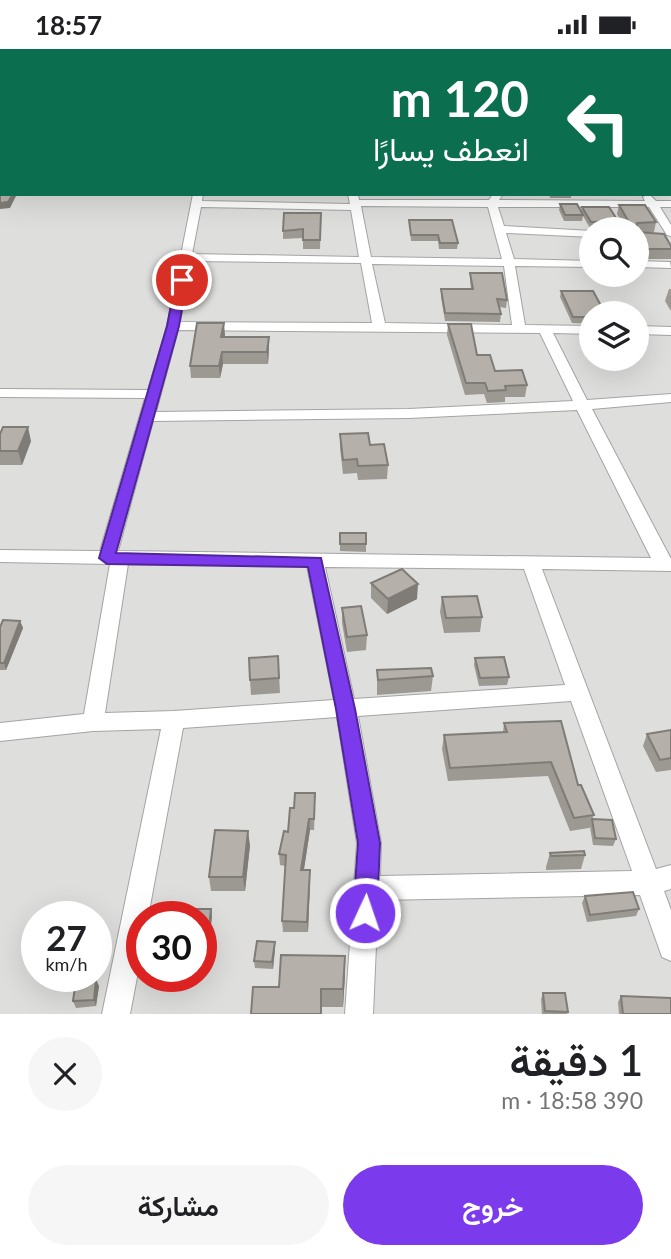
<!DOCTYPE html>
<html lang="ar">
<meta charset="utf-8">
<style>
:root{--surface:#fff;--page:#f6f6f6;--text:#202124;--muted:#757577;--accent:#7c3aed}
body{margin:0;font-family:Lato,Vazirmatn,sans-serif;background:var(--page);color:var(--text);direction:rtl;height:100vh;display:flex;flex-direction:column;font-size:26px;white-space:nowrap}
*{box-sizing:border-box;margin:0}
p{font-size:23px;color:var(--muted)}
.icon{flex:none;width:38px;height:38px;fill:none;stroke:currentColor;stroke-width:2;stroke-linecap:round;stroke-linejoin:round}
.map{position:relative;height:965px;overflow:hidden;direction:ltr}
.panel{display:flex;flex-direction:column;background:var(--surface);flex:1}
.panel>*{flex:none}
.banner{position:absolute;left:0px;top:0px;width:672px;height:147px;box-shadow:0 7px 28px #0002;direction:rtl;background:#0b6e4f;color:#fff;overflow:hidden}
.controls{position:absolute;left:579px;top:168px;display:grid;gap:14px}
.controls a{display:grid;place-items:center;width:70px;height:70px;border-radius:50%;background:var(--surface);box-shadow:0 7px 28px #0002;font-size:35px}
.speed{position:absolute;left:21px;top:852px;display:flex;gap:14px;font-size:35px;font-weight:700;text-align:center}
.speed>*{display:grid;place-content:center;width:91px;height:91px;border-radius:50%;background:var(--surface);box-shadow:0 7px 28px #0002;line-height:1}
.speed small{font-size:18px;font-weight:400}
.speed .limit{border:10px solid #d22;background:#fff;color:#111}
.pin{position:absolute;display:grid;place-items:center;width:60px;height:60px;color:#fff;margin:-30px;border:4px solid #fff;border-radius:50%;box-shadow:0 2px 7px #0007}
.me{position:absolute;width:77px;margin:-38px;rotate:3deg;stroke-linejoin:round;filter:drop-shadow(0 0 5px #0008)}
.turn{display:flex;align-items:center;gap:24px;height:147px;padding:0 28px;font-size:32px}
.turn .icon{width:91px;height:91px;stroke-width:2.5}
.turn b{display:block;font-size:49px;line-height:60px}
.round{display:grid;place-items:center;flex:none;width:74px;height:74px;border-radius:37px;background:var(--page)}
.headline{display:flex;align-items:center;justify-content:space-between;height:119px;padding:0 28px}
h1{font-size:42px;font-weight:600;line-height:52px}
.primary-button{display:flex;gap:14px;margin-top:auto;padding:14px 28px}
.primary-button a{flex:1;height:80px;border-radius:42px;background:var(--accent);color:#fff;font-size:28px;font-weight:600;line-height:80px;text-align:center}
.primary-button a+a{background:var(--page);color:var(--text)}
.status{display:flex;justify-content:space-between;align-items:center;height:49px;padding:0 35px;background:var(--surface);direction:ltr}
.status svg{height:19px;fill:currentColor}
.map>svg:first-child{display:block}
.residential{fill:#dededd;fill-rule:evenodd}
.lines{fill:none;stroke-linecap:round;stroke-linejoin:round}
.street-casing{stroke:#a4a4a4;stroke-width:2}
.street{fill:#fff;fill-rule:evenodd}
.wall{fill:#9c9892}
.shaded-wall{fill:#7f7c77}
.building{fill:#b5b1aa;stroke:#7f7c77;stroke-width:2}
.route{fill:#7c3aed;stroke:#51269a;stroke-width:2}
</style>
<div class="status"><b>18:57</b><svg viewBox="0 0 49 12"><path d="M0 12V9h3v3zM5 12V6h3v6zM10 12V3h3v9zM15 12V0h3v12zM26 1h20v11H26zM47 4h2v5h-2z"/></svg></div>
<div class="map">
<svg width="671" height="965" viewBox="0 0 671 965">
<rect width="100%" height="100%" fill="#f0efe8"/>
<path class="residential" d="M0,0H671V965H0ZM2,2H670V145H2ZM592,180H637V226H592ZM592,264H637V310H592ZM37,868H96V928H37ZM142,868H201V928H142Z"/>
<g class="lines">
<defs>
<path id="street" d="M65,0H72L64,2Z
M173,0H179V2H173Z
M334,0H340V2H334Z
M494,0L507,2H496Z
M602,0L614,2H603Z
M670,18H671V22H670Z
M0,30H2V34H0Z
M0,94H2V100H0Z
M670,109H671V115H670Z
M193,145H203L202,152L350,155L348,145H358L359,151H489L493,145H503L499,151L645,152L643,148L649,145L656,152H671V158H660L671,176V187L667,186L649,158H498L504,177L592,182V188L506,184L514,210L592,212V218L515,217L525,276L592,277V285L553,284L587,351L671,345V353L592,360L671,510V522L542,520L656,820L671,816V840L664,842L671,861V912L662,908L640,846L378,851L373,965H345L357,794L337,668L183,679L148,868H142V902L130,965H102L161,680L93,682L0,692V674L84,665L110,515L0,513V501L100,502L145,349L0,348V340L148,341L167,277ZM361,157L488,158L502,210L371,208ZM201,158L351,161L359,208L192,205ZM191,212L361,214L372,274L180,273ZM372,215L504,217L512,276L385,274ZM178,281L540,284L573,352L409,360L156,363ZM577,361L651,509L118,502L153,372L409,369ZM128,515L307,517L334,651L174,662L105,664ZM325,518L524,520L565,636L354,650ZM571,652L632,822L380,827L381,794L358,667Z
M637,212L670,213L671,219L637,218Z
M637,277L671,278V286L637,285Z"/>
</defs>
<use href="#street" class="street-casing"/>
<use href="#street" class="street"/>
</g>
<path class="wall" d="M549,145H571V149H550Z
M560,155L581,162L582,158L618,172L616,178L590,179L583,167L582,172H564L559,161Z
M619,156L656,173L654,183H637L671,197V210H642L637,201V180H625L617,165Z
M321,164L320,200H303V189L283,190V182Z
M409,171L458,194L457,200H439L438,192H411Z
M470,224L507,251L506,259L499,258L501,265L500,273L445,272L441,248V240H471L470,232Z
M669,240H671V262L665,252Z
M561,242L592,264V275L572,274L560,248Z
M448,275L477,306L495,322L527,336L525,348H505V353L487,354L484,345L465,346L447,286Z
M225,286V288L269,299L268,315H223L220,329H191L190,317Z
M0,385L31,392L22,416H0Z
M340,385L370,396L388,416L387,430L358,431L357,424L343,425L340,399Z
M340,484H366V503L340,502Z
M371,534L417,550L387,565L371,549Z
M442,548L482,568L480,583L444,584L440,563Z
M342,559L367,586L366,601L347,603L342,574Z
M20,572L23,579L6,621H0V578Z
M278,607L280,644L251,646L250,631Z
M475,609L509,628L507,636L479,637L474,616Z
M377,621L433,627L431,642L377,646Z
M504,674L578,736L594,766L592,770L616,790L613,797L593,796L590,778L589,779L570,782L548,727L448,732L442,700L444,686L503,684Z
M671,681V721L656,723L643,697L647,685Z
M315,756L314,781H310L304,821L310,832L308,883H283L282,872L285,817L280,816L279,805L288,783L294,759Z
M250,796L245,842H211L209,828Z
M550,804L585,806L581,820L546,821V818Z
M585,847L639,860L636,867L587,873L582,854Z
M211,860L212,867L210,885H201V868Z
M275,900L273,920L255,919L254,912Z
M345,925L343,958H322L279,938Z
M99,937L96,957L76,959L73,952Z
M543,944L568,963L567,965H542L541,950Z
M621,947L671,965H619L618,953Z"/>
<path class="shaded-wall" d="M13,145H17L10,159L0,160V154Z
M224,274L225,286L222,299L221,288Z
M269,288V299L268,315L267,303Z
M222,303L223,315L220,329L219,317Z
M28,378L31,392L22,416L18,402Z
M418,535L417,550L387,565L388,550Z
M20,572L23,579L6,621L4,614Z
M309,770L310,781L302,832L301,821Z
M248,782L250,796L245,842L243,828Z
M310,821V832L308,883L307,873Z
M211,860L212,867L210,885L209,879Z
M275,893V900L273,920L272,913Z
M345,907V925L343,958V940Z
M96,930L99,937L96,957L94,951Z"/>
<path class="building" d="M670,39H671L670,68Z
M670,75L671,77V99L670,98Z
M0,127H2V145H13L8,153L0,154Z
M560,155H577L583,166H565Z
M619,156H645L656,173L637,174V183L664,185L671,197V200H644L637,188V180H633Z
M582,158H609L618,172L591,173Z
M284,164H321L320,191H303V180L283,182Z
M409,171H452L458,194H440L438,186H411Z
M470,224H502L507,251L497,250L501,265L445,264L441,240H473Z
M561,242H593L605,264H592V268H573Z
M197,274H224L221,288H269L267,303H222L219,317H190Z
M448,275H471L477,306H490L495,322L522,321L527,336L505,337L506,341L488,342L485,334H466Z
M3,378H28L18,402H0V385Z
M368,384L370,396L384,395L388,416L358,417L357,410L343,411L340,385Z
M340,484H366V495H340Z
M402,520L418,535L388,550L371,534Z
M477,547L482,568L446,569L442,548Z
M361,557L367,586L347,588L342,559Z
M3,571L20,572L4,614H0V578Z
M278,607L279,629L250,631L249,609Z
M504,608L509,628L480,629L475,609Z
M431,619L433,627L378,631L377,621Z
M561,672L578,736H581L594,766L574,769L551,713L450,719L444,686L507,683L504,674Z
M671,681V709L660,711L647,685Z
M295,744H315L314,770H309L301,821H310L307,873L282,872L286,806L279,805L284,782L288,783L290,759H294Z
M592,770L612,771L616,790L595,789Z
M215,781L248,782L243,828H209Z
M584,802L585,806L551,807L550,804Z
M633,843L639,860L590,866L585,847Z
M189,860H211L209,879L201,878V868H188Z
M257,892L275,893L272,913L254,912Z
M281,906L345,907L343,940H321V965H251L253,938H279Z
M96,930L94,951L73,952L76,931Z
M543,944H565L568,963L545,962Z
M621,947L671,949V965H623Z"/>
<path class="route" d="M182,228L187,231L179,277L116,504L321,509L355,660L380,794L377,864L373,872L365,876L357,872L353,864L358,794L336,660L308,518L107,515L99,509L167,277L176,231Z"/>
</svg>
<div class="controls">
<a><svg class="icon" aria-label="search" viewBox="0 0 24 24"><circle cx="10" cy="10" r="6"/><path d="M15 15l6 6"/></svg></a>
<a><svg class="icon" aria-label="layers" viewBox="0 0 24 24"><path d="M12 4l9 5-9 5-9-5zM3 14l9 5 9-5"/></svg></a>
</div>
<div class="speed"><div>27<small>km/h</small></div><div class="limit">30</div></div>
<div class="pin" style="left:182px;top:231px;background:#d93025"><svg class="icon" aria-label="arrive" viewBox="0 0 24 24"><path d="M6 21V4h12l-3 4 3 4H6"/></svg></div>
<svg class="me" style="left:365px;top:864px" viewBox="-20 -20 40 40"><circle r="17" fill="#7c3aed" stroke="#fff" stroke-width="3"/><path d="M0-11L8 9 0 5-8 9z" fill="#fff"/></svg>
<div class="banner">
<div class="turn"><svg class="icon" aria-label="left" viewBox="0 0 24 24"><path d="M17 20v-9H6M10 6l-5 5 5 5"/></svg><div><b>120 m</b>انعطف يسارًا</div></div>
</div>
</div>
<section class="panel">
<div class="headline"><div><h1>1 دقيقة</h1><p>390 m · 18:58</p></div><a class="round"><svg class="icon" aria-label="close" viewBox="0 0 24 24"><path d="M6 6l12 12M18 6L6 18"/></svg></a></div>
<div class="primary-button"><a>خروج</a><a>مشاركة</a></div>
</section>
